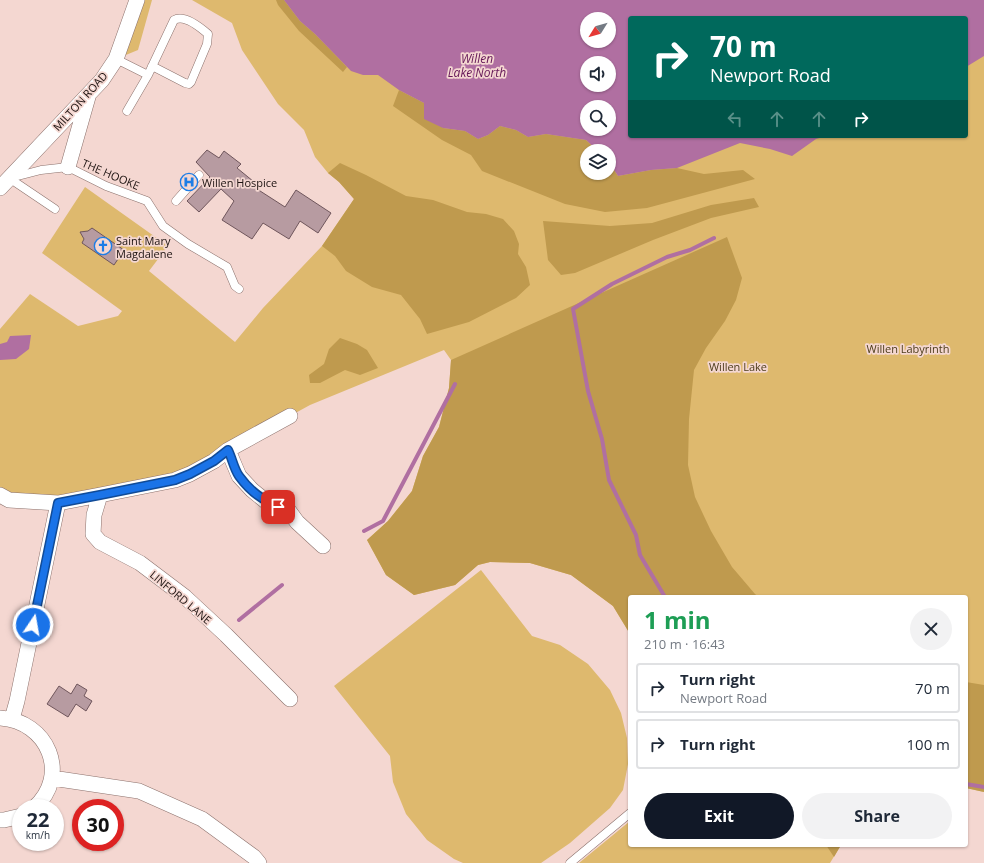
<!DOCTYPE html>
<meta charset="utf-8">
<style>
:root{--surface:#fff;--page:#f2f2f3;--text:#1f2937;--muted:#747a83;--line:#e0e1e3;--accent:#111827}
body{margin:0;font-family:"Open Sans",sans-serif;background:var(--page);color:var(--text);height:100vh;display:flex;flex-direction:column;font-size:15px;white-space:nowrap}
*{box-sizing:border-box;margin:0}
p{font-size:13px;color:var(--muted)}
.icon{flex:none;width:22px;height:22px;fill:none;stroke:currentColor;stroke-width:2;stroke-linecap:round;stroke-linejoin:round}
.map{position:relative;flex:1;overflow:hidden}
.drawer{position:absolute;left:628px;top:595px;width:340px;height:252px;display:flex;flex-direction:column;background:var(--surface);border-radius:4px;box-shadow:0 1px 3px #0004}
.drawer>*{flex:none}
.banner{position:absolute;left:628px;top:16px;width:340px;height:122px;border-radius:4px;box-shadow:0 1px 3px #0004;background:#00695c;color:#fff;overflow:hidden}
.needle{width:26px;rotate:233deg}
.buttons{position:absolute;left:580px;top:12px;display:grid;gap:8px}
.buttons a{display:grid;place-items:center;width:36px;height:36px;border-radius:50%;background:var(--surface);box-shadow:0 1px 3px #0004;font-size:20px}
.speed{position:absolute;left:12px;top:799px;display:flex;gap:8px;font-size:20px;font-weight:700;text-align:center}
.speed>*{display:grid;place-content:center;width:52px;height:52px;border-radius:50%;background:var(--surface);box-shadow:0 1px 3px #0004;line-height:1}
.speed small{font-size:10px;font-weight:400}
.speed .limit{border:6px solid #d22;background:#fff;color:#111}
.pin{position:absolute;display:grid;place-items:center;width:34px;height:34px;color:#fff;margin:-17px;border-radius:8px;box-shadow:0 2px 6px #0006}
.me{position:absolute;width:44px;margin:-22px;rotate:12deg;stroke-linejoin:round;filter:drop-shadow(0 0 3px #0008)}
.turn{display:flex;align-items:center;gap:14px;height:84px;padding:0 16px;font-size:18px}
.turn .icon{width:52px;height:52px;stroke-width:2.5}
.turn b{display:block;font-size:28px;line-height:34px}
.lanes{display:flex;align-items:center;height:38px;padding:0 16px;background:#0003;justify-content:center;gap:20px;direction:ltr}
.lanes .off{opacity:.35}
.round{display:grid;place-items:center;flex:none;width:42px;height:42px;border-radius:21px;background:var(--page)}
.head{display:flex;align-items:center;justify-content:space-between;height:68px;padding:0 16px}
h1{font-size:24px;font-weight:700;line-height:30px;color:#1e9e55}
.button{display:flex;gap:8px;margin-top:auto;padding:8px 16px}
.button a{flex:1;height:46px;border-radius:24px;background:var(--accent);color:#fff;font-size:16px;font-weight:700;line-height:46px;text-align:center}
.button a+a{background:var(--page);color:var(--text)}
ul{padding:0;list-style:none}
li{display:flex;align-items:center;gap:12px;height:50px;margin:0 8px 6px;padding:0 8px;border:2px solid var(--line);border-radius:4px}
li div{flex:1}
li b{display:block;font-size:15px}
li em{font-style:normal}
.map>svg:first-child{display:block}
.green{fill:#deb96e;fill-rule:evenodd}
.forest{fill:#bf9a4e}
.water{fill:#b06fa1;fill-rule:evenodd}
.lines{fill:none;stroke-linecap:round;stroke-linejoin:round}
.stream{stroke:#b06fa1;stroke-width:4}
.building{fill:#b79ba1;stroke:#6f565c}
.lane-casing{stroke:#8c726d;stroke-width:9}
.street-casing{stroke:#8c726d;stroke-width:16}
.lane{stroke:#fff;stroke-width:8}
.street{stroke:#fff;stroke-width:15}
.route-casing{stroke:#114b97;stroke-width:10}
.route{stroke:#1a73e8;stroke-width:7}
.labels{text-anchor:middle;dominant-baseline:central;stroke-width:3.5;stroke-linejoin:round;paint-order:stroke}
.street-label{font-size:11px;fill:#1c1210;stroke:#f4d7d1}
.poi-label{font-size:11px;fill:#1c1210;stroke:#f4d7d1;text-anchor:start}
.park-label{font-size:11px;fill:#4c3c1b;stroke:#f4d7d1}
.water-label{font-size:12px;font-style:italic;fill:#641657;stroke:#f4d7d1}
</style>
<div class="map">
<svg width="984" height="863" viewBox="0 0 984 863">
<rect width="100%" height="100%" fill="#f4d7d1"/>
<path class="green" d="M137,0H152L138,50L116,59Z
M192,0H984V792L966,788V597H630V634L613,606L571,575L530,563L490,562L478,565L455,585L414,595L386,575L367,540L388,521L412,491L423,456L439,427L449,388L451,360L444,350L310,405L228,450L190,474L58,503L0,495V329L30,294L78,326L118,316L122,311L42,253L85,187L168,246L149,271L235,342L263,308L322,246L354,199L339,182L328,173L315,157L304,130L278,104L242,50L232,23ZM630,18H966V136H630ZM587,19H609V41H587ZM587,63H609V85H587ZM587,107H609V129H587ZM587,151H609V173H587Z
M481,570L532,636L560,645L588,664L610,690L621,713L627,738L628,764L623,790L610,808L570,843L541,863H463L454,859L427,840L406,814L393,782L390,756L334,686Z
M630,821V845H841L830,863H579Z"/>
<path class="forest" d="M276,0H284L300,21L315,34L347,67L343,72L299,31L278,5Z
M399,90L424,103L443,128L465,131L478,139L488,135L500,126L516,130L528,137L546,134L586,140L598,151H587V173H609V162L618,176L651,170L677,168L704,174L743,170L755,179L647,208L605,212L565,204L482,171L471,155L442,140L393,106Z
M340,163L366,175L406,196L433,200L467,212L486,214L503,219L514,231L519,244L518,254L526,267L530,285L516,298L469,322L427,334L420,319L401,295L372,287L346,271L335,256L322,246L354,199L339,182L328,173Z
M754,198L759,207L711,218L653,240L575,273L561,275L548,260L543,221L610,226L652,223L711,205Z
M727,237L742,278L736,300L725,321L706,348L694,370L689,419L688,465L695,497L711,531L732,567L755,594L759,597H630V634L613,606L571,575L530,563L490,562L478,565L455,585L414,595L386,575L367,540L388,521L412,491L423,456L439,427L449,388L451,360Z
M340,338L357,344L367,350L378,368L360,375L345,370L320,383H310L309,375L324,364L329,349Z
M966,682L984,685V792L966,788Z
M826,845H841L834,857Z"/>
<path class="water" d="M284,0H984V56L966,67V18H630V136H826L816,139L792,156L770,149L740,143L677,168L651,170L618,176L609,162V151H598L586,140L546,134L528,137L516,130L500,126L488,135L478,139L465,131L443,128L424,119V103L399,90L378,75H363L351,71L315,34L300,21ZM587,19H609V41H587ZM587,63H609V85H587ZM587,107H609V129H587Z
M31,335L29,349L16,359L0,360V344L7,342L10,336Z"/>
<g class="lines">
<path class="stream" d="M364,531L383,521L455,384
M665,597L640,555L636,535L609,480L602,439L588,391L573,309L612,284L667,257L690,250L714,238
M239,620L282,585
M966,784L984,787"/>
</g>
<path class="building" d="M207,150L219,158L224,151L241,164L237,168L259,186L257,189L285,207L296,190L331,213L318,233L300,221L289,239L263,223L252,239L222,220L234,201L221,189L199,212L187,201L210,177L196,162Z
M92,228L124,250L114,265L82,243L84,239L80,232L88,231Z
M77,684L87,690L84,696L92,701L86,711L76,704L68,717L47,704L59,686L71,694Z"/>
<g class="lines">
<defs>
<path id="lane" d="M116,59L148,75L127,111
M148,75L174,20C184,14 200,27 208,34L207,44L191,82L189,84L185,83L152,66
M14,177L41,170L68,167L106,186L147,201L163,226L188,244L227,267L235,286L239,289
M9,178L55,209
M176,201L199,175
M570,863L630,813"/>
<path id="street" d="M68,167L88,97
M0,188L102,80L116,59L137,0
M228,450L239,476L252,490L268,503L289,511L297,522L323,546
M0,495L9,500L58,503L100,495L175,480L190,474L214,461L228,450L290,416
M100,495L94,515L93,534L100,542L140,563L185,597L226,635L290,699
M0,718C48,721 71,775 34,808
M12,719L17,701L58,503
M52,778L139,791L202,819L254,857L259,863
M0,820H4L21,816"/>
</defs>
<use href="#lane" class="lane-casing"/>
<use href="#street" class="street-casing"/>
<use href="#lane" class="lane"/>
<use href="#street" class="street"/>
</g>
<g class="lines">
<defs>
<path id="route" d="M33,625L58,503L100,495L175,480L190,474L214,461L228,450C232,458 234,469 239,476C249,490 264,501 278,507"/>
</defs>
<use href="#route" class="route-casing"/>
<use href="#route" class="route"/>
</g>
<defs>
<symbol id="hospital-ring" viewBox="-11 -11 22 22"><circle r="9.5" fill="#f4d7d1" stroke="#1d7de6" stroke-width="1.5"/><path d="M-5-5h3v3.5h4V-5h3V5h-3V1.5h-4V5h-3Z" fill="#1d7de6"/></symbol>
<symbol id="church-ring" viewBox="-11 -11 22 22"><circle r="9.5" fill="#f4d7d1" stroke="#1d7de6" stroke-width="1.5"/><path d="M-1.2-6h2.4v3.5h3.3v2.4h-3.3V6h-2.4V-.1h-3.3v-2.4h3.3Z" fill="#1d7de6"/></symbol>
</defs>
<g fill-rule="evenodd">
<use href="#hospital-ring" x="179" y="172" width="20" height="20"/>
<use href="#church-ring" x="93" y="236" width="20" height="20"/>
</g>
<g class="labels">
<g class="street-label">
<text transform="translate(80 101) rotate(-48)">MILTON ROAD</text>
<text transform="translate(111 174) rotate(23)">THE HOOKE</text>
<text transform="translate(181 597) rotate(40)">LINFORD LANE</text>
</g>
<g class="poi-label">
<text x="202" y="182">Willen Hospice</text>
<text x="116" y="240">Saint Mary<tspan x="116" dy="13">Magdalene</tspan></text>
</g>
<g class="park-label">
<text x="908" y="348">Willen Labyrinth</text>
<text x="738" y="366">Willen Lake</text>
</g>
<g class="water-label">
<text x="477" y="58">Willen<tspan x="477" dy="14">Lake North</tspan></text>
</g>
</g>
</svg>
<div class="buttons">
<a><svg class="needle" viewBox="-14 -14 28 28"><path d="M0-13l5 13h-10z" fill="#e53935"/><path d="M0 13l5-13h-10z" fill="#747a83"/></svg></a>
<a><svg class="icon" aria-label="sound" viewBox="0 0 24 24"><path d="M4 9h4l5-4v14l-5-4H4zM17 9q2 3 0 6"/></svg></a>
<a><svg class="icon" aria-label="search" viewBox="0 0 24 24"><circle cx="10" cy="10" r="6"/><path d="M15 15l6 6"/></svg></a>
<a><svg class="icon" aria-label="layers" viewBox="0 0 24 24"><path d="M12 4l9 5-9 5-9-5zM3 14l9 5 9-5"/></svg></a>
</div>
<div class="speed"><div>22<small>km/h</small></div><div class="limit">30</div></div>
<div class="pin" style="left:278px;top:507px;background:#d93025"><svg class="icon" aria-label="arrive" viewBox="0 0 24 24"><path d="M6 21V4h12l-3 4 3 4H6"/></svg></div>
<svg class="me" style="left:33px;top:625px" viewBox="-20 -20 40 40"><circle r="17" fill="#1a73e8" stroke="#fff" stroke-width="3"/><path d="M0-11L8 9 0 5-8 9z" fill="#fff"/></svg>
<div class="banner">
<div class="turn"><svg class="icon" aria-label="right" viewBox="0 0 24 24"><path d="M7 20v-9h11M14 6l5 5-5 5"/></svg><div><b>70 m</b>Newport Road</div></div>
<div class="lanes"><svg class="icon off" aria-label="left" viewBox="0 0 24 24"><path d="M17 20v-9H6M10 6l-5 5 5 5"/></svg><svg class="icon off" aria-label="ahead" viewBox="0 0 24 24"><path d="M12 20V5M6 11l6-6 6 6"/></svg><svg class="icon off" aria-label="ahead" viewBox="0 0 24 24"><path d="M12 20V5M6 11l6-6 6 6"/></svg><svg class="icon" aria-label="right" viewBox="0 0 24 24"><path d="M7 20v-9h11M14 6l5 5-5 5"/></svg></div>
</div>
<section class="drawer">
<div class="head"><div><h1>1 min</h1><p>210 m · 16:43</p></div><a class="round"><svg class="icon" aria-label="close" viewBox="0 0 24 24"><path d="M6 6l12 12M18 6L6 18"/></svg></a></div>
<ul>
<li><svg class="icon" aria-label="right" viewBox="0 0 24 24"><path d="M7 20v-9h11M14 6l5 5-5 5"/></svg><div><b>Turn right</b><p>Newport Road</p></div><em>70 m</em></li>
<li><svg class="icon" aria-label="right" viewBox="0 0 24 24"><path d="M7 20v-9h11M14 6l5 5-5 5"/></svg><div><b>Turn right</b></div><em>100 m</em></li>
</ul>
<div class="button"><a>Exit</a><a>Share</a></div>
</section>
</div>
